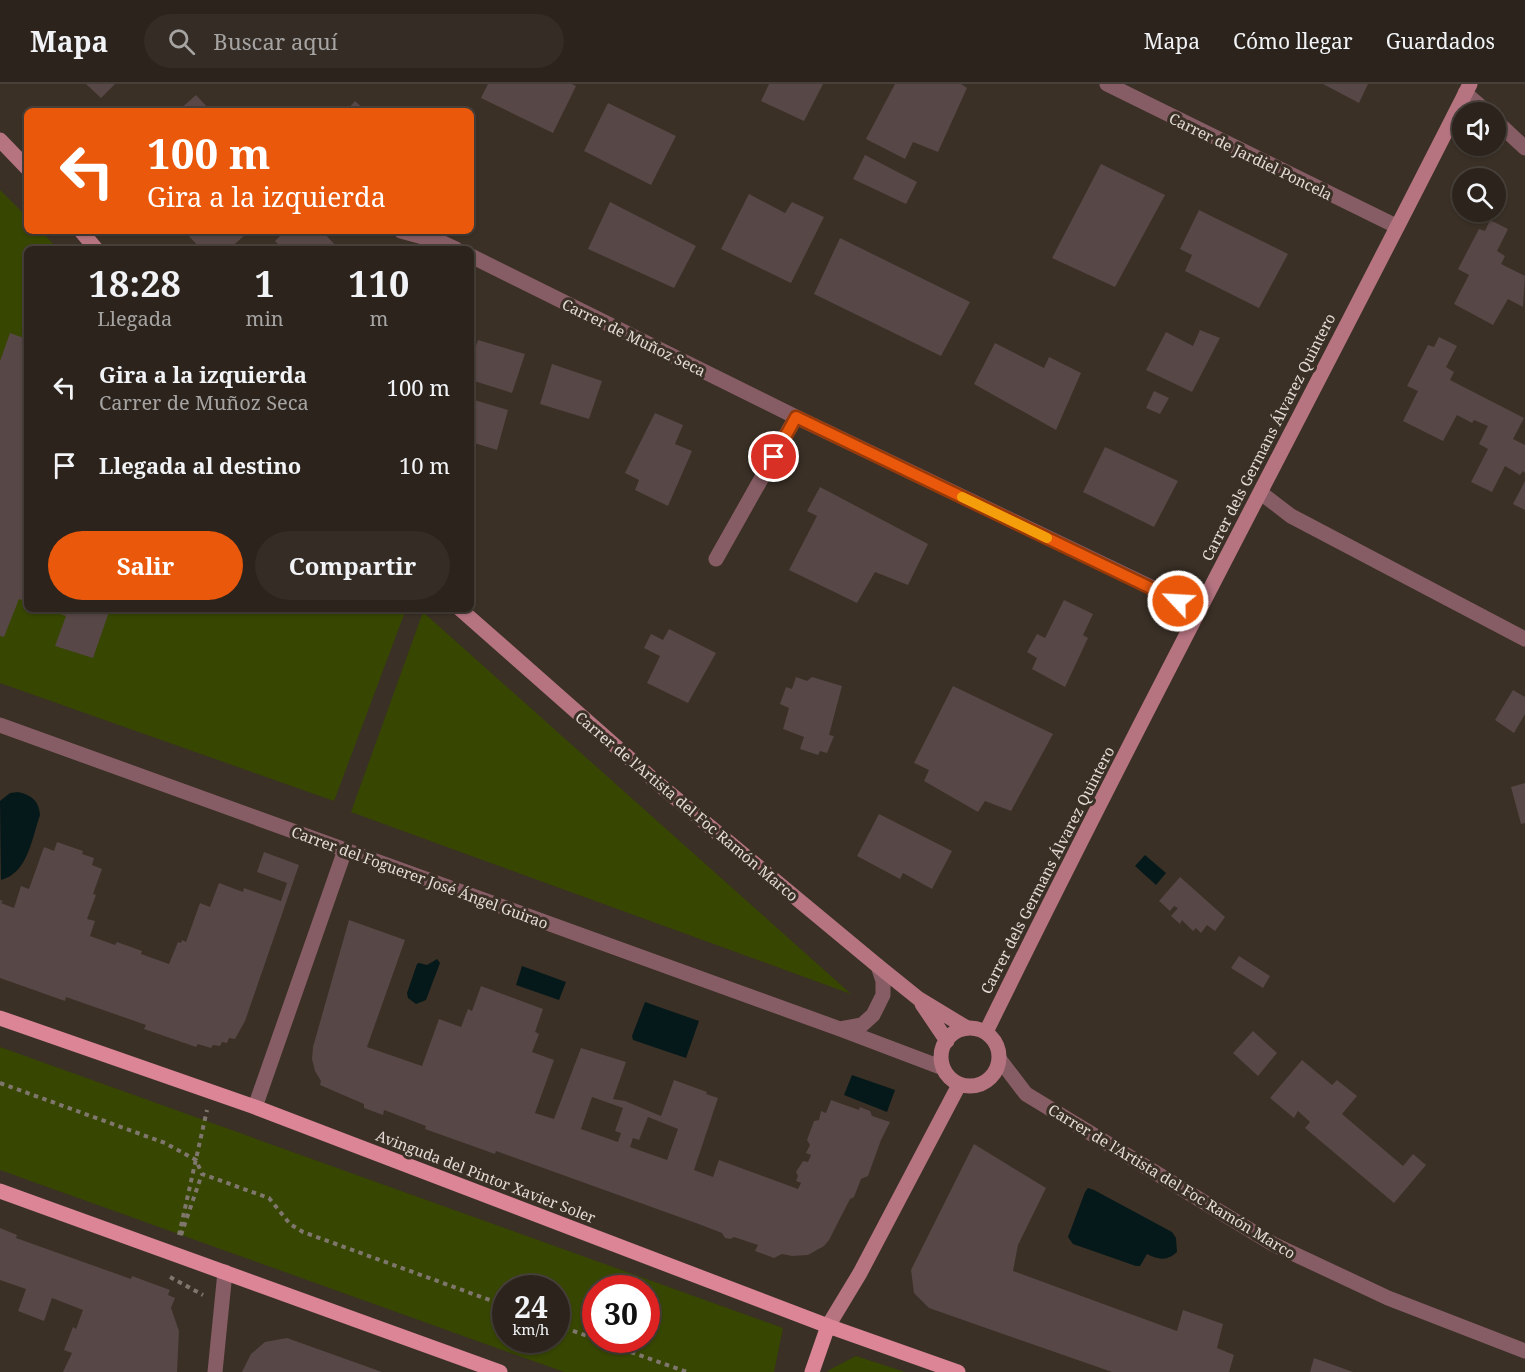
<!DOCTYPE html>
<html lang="es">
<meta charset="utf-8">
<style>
:root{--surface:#2c241c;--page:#342c25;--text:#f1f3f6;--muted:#a6a4a3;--line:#48413b;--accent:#ea580c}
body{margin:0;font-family:"Noto Serif",serif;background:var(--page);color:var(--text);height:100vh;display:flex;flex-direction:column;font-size:22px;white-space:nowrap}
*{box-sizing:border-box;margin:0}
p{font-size:20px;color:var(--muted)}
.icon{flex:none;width:33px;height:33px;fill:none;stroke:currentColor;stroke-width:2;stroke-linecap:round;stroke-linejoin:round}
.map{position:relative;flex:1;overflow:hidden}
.panel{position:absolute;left:24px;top:162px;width:450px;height:366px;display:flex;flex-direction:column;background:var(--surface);border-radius:9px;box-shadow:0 2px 4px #0004,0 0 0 2px var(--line)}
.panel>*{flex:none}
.banner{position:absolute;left:24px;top:24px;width:450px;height:126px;border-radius:9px;box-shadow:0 2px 4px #0004,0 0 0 2px var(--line);background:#ea580c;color:#fff;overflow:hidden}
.fabs{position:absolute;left:1452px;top:18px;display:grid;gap:12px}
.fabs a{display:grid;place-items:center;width:54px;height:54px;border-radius:50%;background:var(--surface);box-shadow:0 2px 4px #0004,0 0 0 2px var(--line);font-size:30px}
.speed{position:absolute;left:492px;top:1191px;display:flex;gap:12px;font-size:30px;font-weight:700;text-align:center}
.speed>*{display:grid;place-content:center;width:78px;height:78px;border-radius:50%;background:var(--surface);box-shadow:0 2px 4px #0004,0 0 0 2px var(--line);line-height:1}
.speed small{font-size:15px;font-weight:400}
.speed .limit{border:9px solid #d22;background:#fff;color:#111}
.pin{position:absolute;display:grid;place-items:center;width:51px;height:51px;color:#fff;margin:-26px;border:3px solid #fff;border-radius:50%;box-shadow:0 2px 6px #0007}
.me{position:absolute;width:66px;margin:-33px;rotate:295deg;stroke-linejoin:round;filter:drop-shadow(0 0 4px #0008)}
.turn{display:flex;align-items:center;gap:21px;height:126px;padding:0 24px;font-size:27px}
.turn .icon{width:78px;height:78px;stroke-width:2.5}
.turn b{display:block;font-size:42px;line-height:51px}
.eta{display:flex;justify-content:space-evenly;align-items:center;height:102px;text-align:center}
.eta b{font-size:36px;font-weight:700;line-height:42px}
.primary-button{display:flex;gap:12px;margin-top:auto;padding:12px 24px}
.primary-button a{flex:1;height:69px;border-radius:36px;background:var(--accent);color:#fff;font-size:24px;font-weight:700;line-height:69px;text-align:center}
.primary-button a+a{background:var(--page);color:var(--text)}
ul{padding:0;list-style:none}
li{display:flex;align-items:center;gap:18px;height:78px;padding:0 24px}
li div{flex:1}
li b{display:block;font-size:22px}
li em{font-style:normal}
header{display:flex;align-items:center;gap:36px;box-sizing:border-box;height:84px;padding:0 30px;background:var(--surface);border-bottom:2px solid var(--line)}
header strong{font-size:28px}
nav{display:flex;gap:33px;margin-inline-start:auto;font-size:21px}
.search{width:420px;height:54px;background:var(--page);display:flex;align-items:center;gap:15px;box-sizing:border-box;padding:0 21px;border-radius:33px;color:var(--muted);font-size:22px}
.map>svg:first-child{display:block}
.green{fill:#374600;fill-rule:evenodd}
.water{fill:#06191a}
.building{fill:#574746;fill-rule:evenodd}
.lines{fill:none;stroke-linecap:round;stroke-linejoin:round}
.path{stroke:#7f776e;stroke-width:4;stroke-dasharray:4.5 4.5;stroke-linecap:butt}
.street{stroke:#875d65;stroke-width:15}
.secondary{stroke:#b67481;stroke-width:15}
.primary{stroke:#db8597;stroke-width:15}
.route-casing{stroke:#983908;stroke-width:15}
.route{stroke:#ea580c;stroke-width:10}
.slow{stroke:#f59e0b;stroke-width:10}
.labels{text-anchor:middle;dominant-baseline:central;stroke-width:6;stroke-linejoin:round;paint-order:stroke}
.street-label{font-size:15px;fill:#e3dcd6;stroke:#3a3026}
</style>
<header>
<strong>Mapa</strong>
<div class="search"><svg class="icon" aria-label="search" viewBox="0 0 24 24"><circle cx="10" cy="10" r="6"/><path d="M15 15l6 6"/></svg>Buscar aquí</div>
<nav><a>Mapa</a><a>Cómo llegar</a><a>Guardados</a></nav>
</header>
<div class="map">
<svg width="1525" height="1288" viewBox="0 0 1525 1288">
<rect width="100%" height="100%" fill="#3a3026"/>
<path class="green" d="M0,106L27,133V147H41L58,165H27V525H406L334,717L0,599Z
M423,528L851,910L351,728Z
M0,963L783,1244L774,1288H564L0,1086ZM506,1204H556V1256H506ZM596,1204H646V1256H596Z
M856,1272L905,1288H828L829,1286Z"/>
<path class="water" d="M18,708C32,711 39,717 40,731C32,754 28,789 1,796L0,717L10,709Z
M1145,771L1166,789L1156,801L1135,782Z
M437,875L440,879L426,916L416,920L408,914L407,909L417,880L419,879L427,881Z
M522,882L566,898L559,916L516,901Z
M645,918L699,937L686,974L633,956L632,952Z
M852,991L895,1006L887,1028L844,1011Z
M1088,1104L1094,1106L1172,1148L1176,1154L1177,1168C1167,1177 1159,1176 1147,1170L1140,1182H1136L1073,1160L1068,1153L1085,1108Z"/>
<path class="building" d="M86,0H115L101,14Z
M488,0H572L576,2L553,49L481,14Z
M769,0H823L804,37L761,17Z
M895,0H961L967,4L938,68L913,58L905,75L866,55Z
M1323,0H1368L1359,19Z
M196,11L211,27H178Z
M355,17L366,27H346Z
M608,19L676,52L651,101L584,67Z
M865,71L917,98L906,120L853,95Z
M1101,80L1165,111L1115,203L1052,174Z
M749,110L785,129L792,118L824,133L791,199L721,165Z
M610,118L696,162L674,204L588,165Z
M1199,126L1288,170L1259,224L1185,187L1192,171L1180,165Z
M1490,136L1508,145L1497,167L1505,172L1501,180L1525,192L1523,223L1508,215L1493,241L1454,220L1469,191L1458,185L1479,145L1485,147Z
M184,147H240L245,151L229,165H201Z
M285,147H322L339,165H282L275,157Z
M840,154L970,218L941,272L814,210Z
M1200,246L1220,254L1192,308L1146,286L1166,248L1193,262Z
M10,249L27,255V518L19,515L4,553L0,552V277Z
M1439,253L1457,262L1446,283L1454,288L1450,296L1524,334L1513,355L1525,361V389L1523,387L1520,391L1505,382L1492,408L1471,398L1488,365L1479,360L1488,342L1474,336L1472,339L1457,331L1443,357L1403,337L1418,307L1407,302L1428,261L1434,263Z
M478,256L525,270L512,309L471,296V275Z
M995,259L1044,284L1049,273L1081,289L1056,346L974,300Z
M552,280L602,297L589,335L540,320Z
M1154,307L1169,314L1160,330L1146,324Z
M471,315L508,326L497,366L471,358Z
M655,329L683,341L675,360L692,367L668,422L635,406L639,396L625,389Z
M1105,363L1178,397L1154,443L1083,408Z
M1525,397V426L1513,420Z
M820,403L928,460L908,501L875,488L857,519L789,486L817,432L807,427Z
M1064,516L1093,530L1083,551L1088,554L1065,603L1032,585L1037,574L1027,568L1037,550L1045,554Z
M46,525H110L93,574L55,562L66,532Z
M669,545L716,569L688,619L647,599L660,572L644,564L651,550L663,556Z
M796,593L807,597L812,593L842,602L829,651L834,652L827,669L820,667L818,671L800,665L804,653L783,645L789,624L780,620L786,603L792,605Z
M953,602L1053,650L1011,727L985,717L978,728L924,697L929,686L914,679Z
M1513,606L1525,613V630L1514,649L1495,636Z
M1525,699V739L1521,740L1511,703Z
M879,730L952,767L932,805L903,789L900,795L857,772Z
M57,758L83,767L82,770L94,774L92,781L102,785L93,810L96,811L87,835L95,837L90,852L115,861L117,858L142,867L141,870L169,880L178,858L181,859L182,856L186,858L200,819L210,823L219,799L243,808L244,804L281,817L287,799L257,788L264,768L299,781L245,937L235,955L229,954L227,959L222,958L220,962L213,961L211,964L198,960L196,963L144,945L146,941L66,913L65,917L0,894V816L3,817L1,819L14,824L21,802L29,805L44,763L54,767Z
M1180,793L1225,833L1215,847L1207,841L1201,849L1196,844L1193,847L1182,836L1180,840L1171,832L1178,824L1174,822L1170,827L1159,817Z
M349,836L405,856L367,963L422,982L439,935L461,943L468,925L472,927L481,902L543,925L535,948L539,950L532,968L554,976L535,1029L554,1035L581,964L626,978L613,1015L625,1017L661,1032L674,996L707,1008L706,1010L718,1014L694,1086L713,1093L719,1076L798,1105L801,1099L796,1097L798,1092L796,1088L803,1077L808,1078L811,1071L806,1069L810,1061L807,1056L814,1037L819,1036L821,1027L826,1029L831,1016L859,1026L860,1023L870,1027L872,1032L890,1038L881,1056L868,1092L861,1095L854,1113L850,1115L829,1156L824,1162L808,1171L792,1172L782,1170L774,1174L755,1167L758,1161L734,1153L730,1155L725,1154L722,1149L696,1139L496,1067L495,1070L425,1045L426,1042L384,1026L383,1031L364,1024V1020L320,1001L321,997L315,987L312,975L313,963ZM592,1013L623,1024L615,1047L621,1049L618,1058L581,1045ZM648,1033L678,1045L667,1076L630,1063L633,1054L639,1056Z
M1239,872L1270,892L1263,904L1231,884Z
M1253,947L1277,969L1258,992L1233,969Z
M1302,976L1332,1001L1337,996L1357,1012L1342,1030L1403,1082L1413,1070L1426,1081L1394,1119L1305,1044L1310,1038L1298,1027L1294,1034L1270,1014Z
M974,1060L1046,1104L1018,1161L1013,1187L1177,1247L1183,1226L1223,1240L1217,1264L1234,1271L1229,1288H1112L929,1224L914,1209L911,1186Z
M0,1144L17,1151L16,1154L131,1195L132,1192L170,1206L168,1211L175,1214L171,1224L179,1247L177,1288H63L72,1269L64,1266L73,1243L76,1245L83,1226L52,1214L44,1237L18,1227L26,1205L0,1196Z
M287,1254L382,1288H242L251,1270L265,1258Z
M1314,1274L1353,1288H1310Z"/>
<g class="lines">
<path class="path" d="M0,999L165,1059L196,1076L202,1090L269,1114L290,1140L303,1148L506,1222
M179,1151L207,1026
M181,1151L202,1090
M170,1193L203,1211
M556,1241L596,1255
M597,1256L687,1288"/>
<path class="street" d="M1107,0L1396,142
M1465,9L1487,28
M1496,37L1525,64
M401,147L441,158L456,165
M471,172L796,333L1199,526
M1261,409L1291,432L1525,555
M716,475L796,333
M0,641L840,945L943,984
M840,945L862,941L873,931L883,911V897L878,882
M1000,976L1026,1010L1273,1160L1388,1214L1525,1267
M255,1023L345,766
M215,1288L225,1188"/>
<path class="secondary" d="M0,56L27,84
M81,147L96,165
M460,525L655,697L878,882L919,915L967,944
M922,920L947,957
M941 973a29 29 0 1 1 58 0a29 29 0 1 1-58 0Z
M986,948C1142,629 1310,317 1470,0
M828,1242L860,1189L959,1001"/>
<path class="primary" d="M0,934L255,1023L828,1242L958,1288
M0,1107L500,1288
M812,1288L828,1242"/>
</g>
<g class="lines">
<defs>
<path id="route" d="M774,373L796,333L1178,517"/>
</defs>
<use href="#route" class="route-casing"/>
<use href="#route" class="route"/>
<path class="slow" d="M962,413L1047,454"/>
</g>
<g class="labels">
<g class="street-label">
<text transform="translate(1251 72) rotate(26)">Carrer de Jardiel Poncela</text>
<text transform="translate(634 253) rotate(26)">Carrer de Muñoz Seca</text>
<text transform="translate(1268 353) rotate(-63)">Carrer dels Germans Álvarez Quintero</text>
<text transform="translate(687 722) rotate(40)">Carrer de l'Artista del Foc Ramón Marco</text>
<text transform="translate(1047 786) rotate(-63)">Carrer dels Germans Álvarez Quintero</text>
<text transform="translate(420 793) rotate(20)">Carrer del Foguerer José Ángel Guirao</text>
<text transform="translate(486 1092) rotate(21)">Avinguda del Pintor Xavier Soler</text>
<text transform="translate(1172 1097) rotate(31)">Carrer de l'Artista del Foc Ramón Marco</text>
</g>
</g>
</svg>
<div class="fabs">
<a><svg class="icon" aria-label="sound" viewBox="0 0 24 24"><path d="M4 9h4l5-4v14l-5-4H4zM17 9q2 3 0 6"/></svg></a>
<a><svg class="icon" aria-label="search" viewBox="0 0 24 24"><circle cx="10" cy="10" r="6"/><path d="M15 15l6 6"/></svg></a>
</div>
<div class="speed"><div>24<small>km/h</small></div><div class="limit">30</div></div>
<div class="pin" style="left:774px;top:373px;background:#d93025"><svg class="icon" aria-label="arrive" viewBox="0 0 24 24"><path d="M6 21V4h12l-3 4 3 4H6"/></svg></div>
<svg class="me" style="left:1178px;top:517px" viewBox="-20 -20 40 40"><circle r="17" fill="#ea580c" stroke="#fff" stroke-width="3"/><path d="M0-11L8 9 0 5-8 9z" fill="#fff"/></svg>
<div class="banner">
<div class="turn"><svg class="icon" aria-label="left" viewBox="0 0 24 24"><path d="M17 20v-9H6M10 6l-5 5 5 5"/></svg><div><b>100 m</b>Gira a la izquierda</div></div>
</div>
<section class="panel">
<div class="eta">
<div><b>18:28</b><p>Llegada</p></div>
<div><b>1</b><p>min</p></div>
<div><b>110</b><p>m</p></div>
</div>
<ul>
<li><svg class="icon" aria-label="left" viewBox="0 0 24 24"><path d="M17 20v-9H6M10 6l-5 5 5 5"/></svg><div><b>Gira a la izquierda</b><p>Carrer de Muñoz Seca</p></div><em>100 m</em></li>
<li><svg class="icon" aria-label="arrive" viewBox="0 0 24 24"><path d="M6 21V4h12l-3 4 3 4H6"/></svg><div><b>Llegada al destino</b></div><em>10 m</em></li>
</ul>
<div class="primary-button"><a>Salir</a><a>Compartir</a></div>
</section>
</div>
